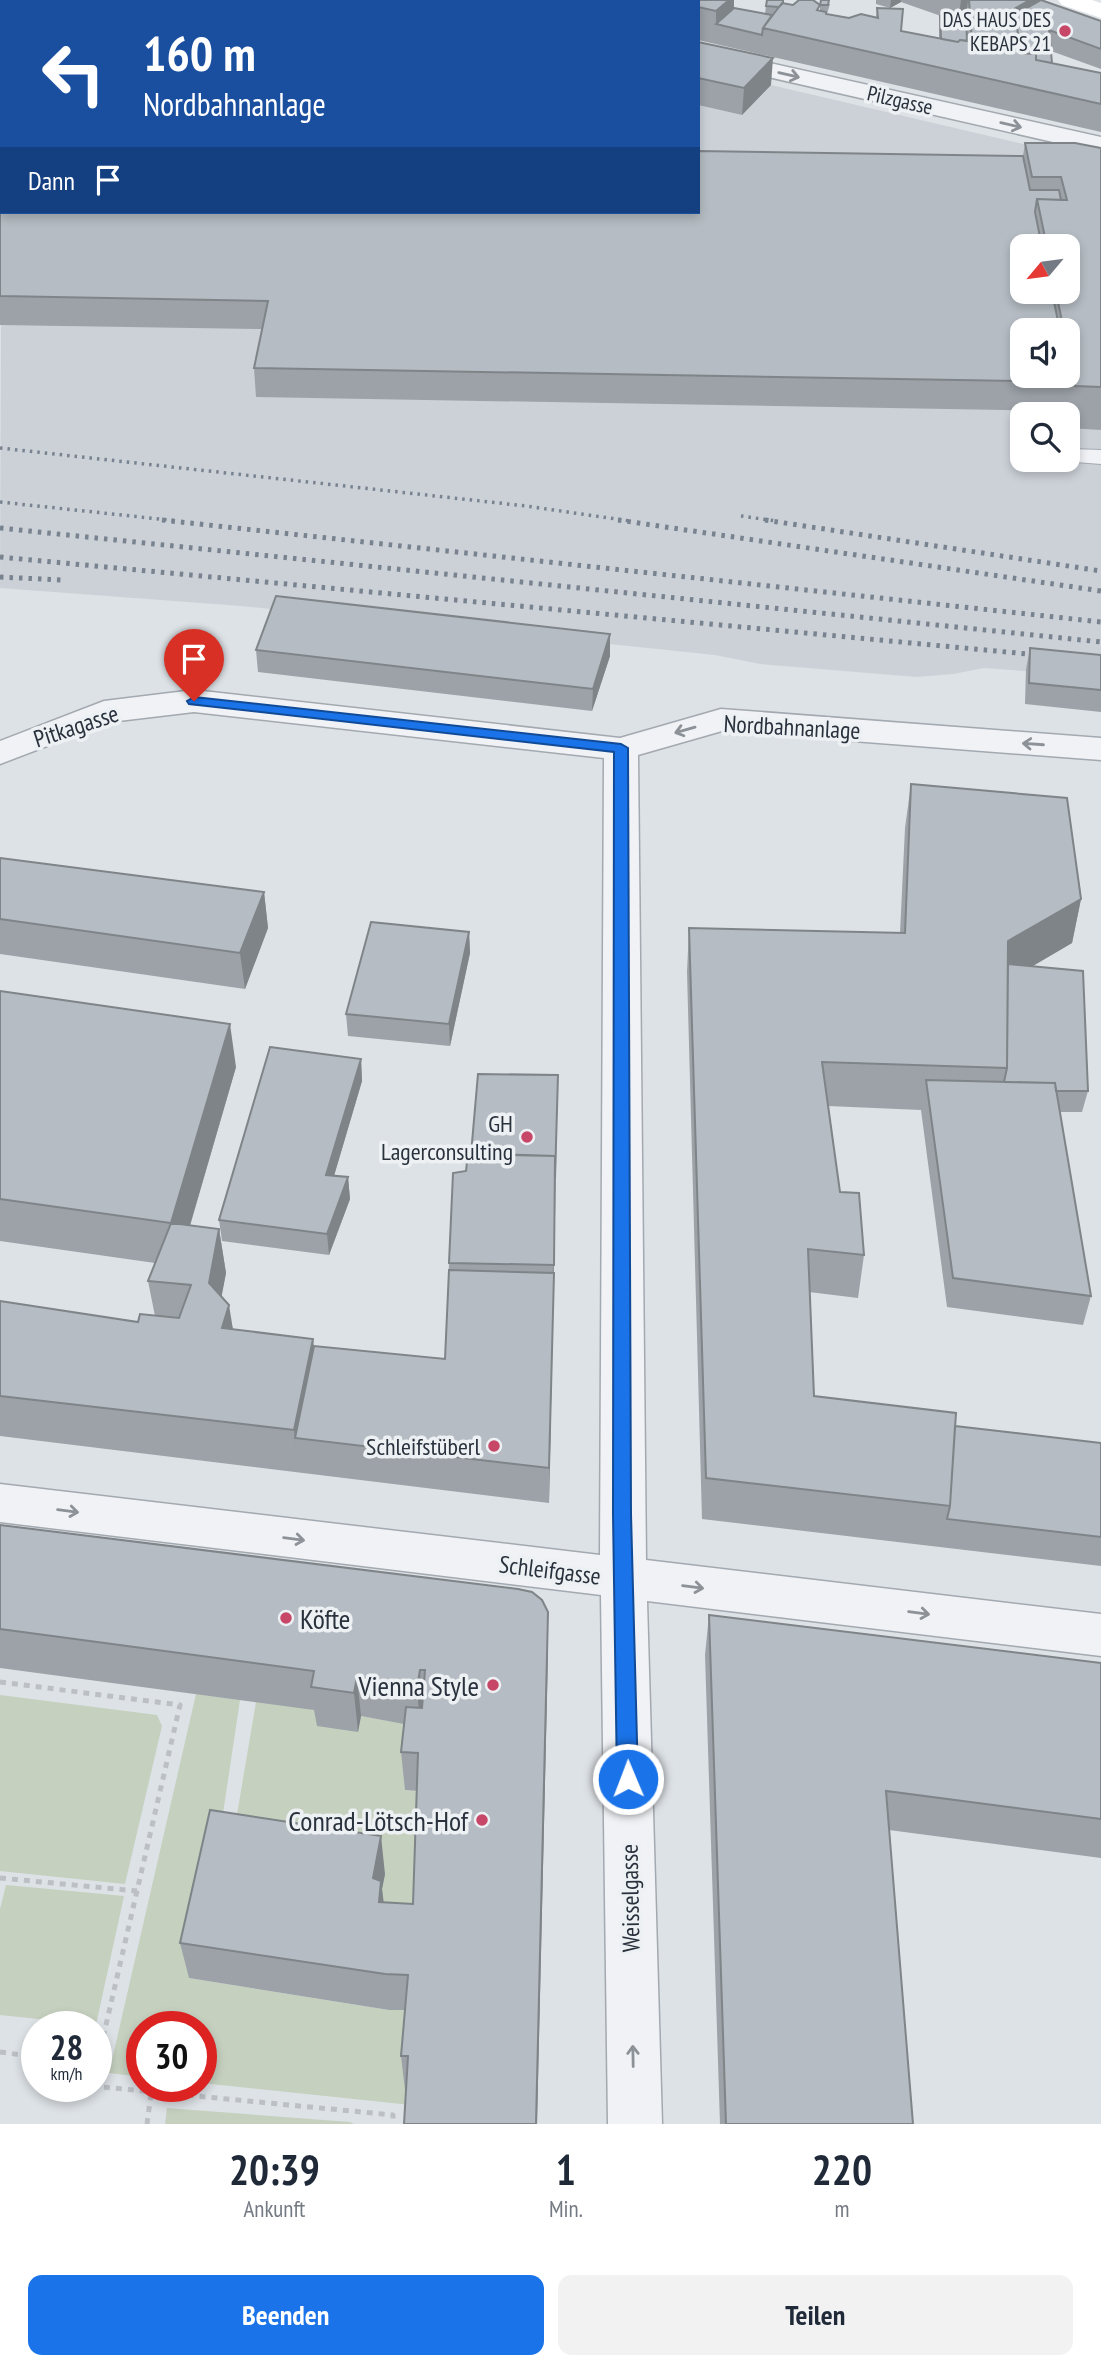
<!DOCTYPE html>
<html lang="de">
<meta charset="utf-8">
<style>
:root{--surface:#fff;--page:#f2f2f3;--text:#1f2937;--muted:#747a83;--accent:#1a73e8}
body{margin:0;font-family:"PT Sans Narrow",sans-serif;background:var(--page);color:var(--text);height:100vh;display:flex;flex-direction:column;font-size:26px;white-space:nowrap}
*{box-sizing:border-box;margin:0}
p{font-size:23px;color:var(--muted)}
.icon{flex:none;width:38px;height:38px;fill:none;stroke:currentColor;stroke-width:2;stroke-linecap:round;stroke-linejoin:round}
.map{position:relative;height:2124px;overflow:hidden}
.drawer{display:flex;flex-direction:column;background:var(--surface);flex:1}
.drawer>*{flex:none}
.hud{position:absolute;left:0px;top:0px;width:700px;height:214px;box-shadow:0 4px 10px #0003;background:#1a4fa0;color:#fff;overflow:hidden}
.needle{width:46px;rotate:241deg}
.fabs{position:absolute;left:1010px;top:234px;display:grid;gap:14px}
.fabs a{display:grid;place-items:center;width:70px;height:70px;border-radius:14px;background:var(--surface);box-shadow:0 4px 10px #0003;font-size:35px}
.speed{position:absolute;left:21px;top:2011px;display:flex;gap:14px;font-size:35px;font-weight:700;text-align:center}
.speed>*{display:grid;place-content:center;width:91px;height:91px;border-radius:50%;background:var(--surface);box-shadow:0 4px 10px #0003;line-height:1}
.speed small{font-size:18px;font-weight:400}
.speed .limit{border:10px solid #d22;background:#fff;color:#111}
.pin{position:absolute;display:grid;place-items:center;width:60px;height:60px;color:#fff;margin:-72px -30px;border-radius:50% 50% 50% 0;rotate:-45deg;box-shadow:0 0 7px #0007}
.pin .icon{rotate:45deg}
.me{position:absolute;width:77px;margin:-38px;rotate:359deg;stroke-linejoin:round;filter:drop-shadow(0 0 5px #0008)}
.turn{display:flex;align-items:center;gap:24px;height:147px;padding:0 28px;font-size:32px}
.turn .icon{width:91px;height:91px;stroke-width:2.5}
.turn b{display:block;font-size:49px;line-height:60px}
.then{display:flex;align-items:center;height:66px;padding:0 28px;background:#0003;gap:14px;font-size:26px}
.eta{display:flex;justify-content:space-evenly;align-items:center;height:119px;text-align:center}
.eta b{font-size:42px;font-weight:700;line-height:49px}
.action{display:flex;gap:14px;margin-top:auto;padding:14px 28px}
.action a{flex:1;height:80px;border-radius:14px;background:var(--accent);color:#fff;font-size:28px;font-weight:700;line-height:80px;text-align:center}
.action a+a{background:var(--page);color:var(--text)}
.map>svg:first-child{display:block}
.built{fill:#ccd1d8;fill-rule:evenodd}
.green{fill:#c5d0bf}
.lines{fill:none;stroke-linecap:round;stroke-linejoin:round}
.lane-casing{stroke:#a3a9b0;stroke-width:2}
.street-casing{stroke:#a3a9b0;stroke-width:3}
.path{stroke:#bcc0c5;stroke-width:5;stroke-dasharray:6 6;stroke-linecap:butt}
.lane{fill:#f0f2f5;fill-rule:evenodd}
.street{fill:#f0f2f5;fill-rule:evenodd}
.secondary{fill:#fff;fill-rule:evenodd}
.rail-far1{stroke:#78838f;stroke-width:3.5;stroke-dasharray:2.5 5;stroke-linecap:butt}
.rail{stroke:#78838f;stroke-width:5;stroke-dasharray:3.5 6;stroke-linecap:butt}
.wall{fill:#9ca2a8;fill-rule:evenodd}
.shaded-wall{fill:#7f8488}
.building{fill:#b5bcc3;stroke:#7f8488;stroke-width:2}
.oneway{stroke:#8c9298}
.route{fill:#1a73e8;stroke:#114b97;stroke-width:2}
.poi-dot{fill:#c74768;stroke:#edf1f4;stroke-width:2.5}
.labels{text-anchor:middle;dominant-baseline:central;stroke-width:7;stroke-linejoin:round;paint-order:stroke}
.far-poi-label{font-size:21px;fill:#28313c;stroke:#edf1f4;text-anchor:end}
.far-street-label{font-size:21px;fill:#28313c;stroke:#edf1f4}
.street-label{font-size:24px;fill:#28313c;stroke:#edf1f4}
.poi-label{font-size:24px;fill:#28313c;stroke:#edf1f4;text-anchor:end}
.near-poi-label{font-size:28px;fill:#28313c;stroke:#edf1f4;text-anchor:end}
</style>
<div class="map">
<svg width="1101" height="2124" viewBox="0 0 1101 2124">
<rect width="100%" height="100%" fill="#dde2e6"/>
<path class="built" d="M2,81V212H698V105L742,115L771,85L1101,162V677L984,668L953,674L917,677L760,664L715,655L241,606L0,588ZM1022,247H1068V292H1022ZM1022,331H1068V376H1022ZM1022,415H1068V460H1022Z"/>
<path class="green" d="M196,1694L240,1700L218,1847L189,1978L389,2010H412L411,2105L201,2083V2026H142V2077L109,2073Z
M0,1695L157,1715L162,1726L125,1884L0,1871Z
M256,1702L320,1710L358,1732L361,1716L419,1726L405,1790L421,1792L417,1941L383,1939L377,1865L232,1844Z
M6,1885L124,1896L96,2025L0,2015V1909Z
M167,2108L350,2122L354,2124H165Z"/>
<g class="lines">
<defs>
<path id="lane" d="M0,100H2L0,113Z
M1072,449L1101,450V464L1063,461L1068,460V450Z"/>
<path id="street" d="M598,0H622V2H598Z
M698,47L1101,137V153L698,61Z
M194,690L620,738L721,709L1101,738V760L722,731L638,755L646,1560L1101,1614V1656L647,1601L662,2124H608L601,1595L0,1522V1484L600,1555L604,758L194,712L110,722L0,764V741L104,701Z"/>
</defs>
<use href="#lane" class="lane-casing"/>
<use href="#street" class="street-casing"/>
<path class="path" d="M0,1682L180,1705L96,2068
M0,1878L137,1891
M0,2052L37,2057
M92,2086L393,2115V2124
M147,2124L151,2094"/>
<use href="#lane" class="lane"/>
<use href="#street" class="street"/>
<path class="secondary" d="M1058,0H1092L1101,3V18L1062,5Z"/>
<path class="rail-far1" d="M0,448L526,506L630,521
M0,502L178,521
M741,516L776,521"/>
<path class="rail" d="M162,520L1101,622
M618,520L1101,591
M765,520L1101,571
M0,528L1101,642
M0,557L1049,656
M0,577L61,580"/>
</g>
<path class="wall" d="M308,0H469V2H308Z
M517,0H558L556,2H525Z
M636,0H734V8L765,14L766,6L784,0V3L820,10V5L830,4L827,14L849,18H876L877,8L901,31L939,38V26L940,16H941L901,2L890,8L876,4V0H1041L1101,21V69L1051,51L1052,63L1101,73V132L698,40V2H636Z
M0,3L2,4V27H0Z
M698,42L771,85L742,115L698,105Z
M1025,143L1101,148V430L1068,428V415H1065L1064,411L256,397L254,368L262,329L0,325V163L1023,156ZM1022,247H1068V292H1022ZM1022,331H1068V376Z
M610,634V656L592,711L258,672L256,650Z
M1030,648L1101,655V712L1025,704L1026,669Z
M911,784L1081,899L1072,943L1032,966L1088,1091L1082,1112H1060L1091,1296L1083,1325L947,1307L921,1110L828,1106L840,1192L864,1255L858,1298L809,1292L814,1396L955,1426L1101,1443V1566L702,1519L687,972L689,928L900,933L905,828Z
M0,858L264,892L268,928L245,989L0,954Z
M469,932L470,953L450,1046L348,1036L346,1014Z
M0,991L236,1067L190,1226L219,1229L226,1273L221,1297L233,1329L314,1346L445,1359L449,1263L466,1171L471,1153L558,1075L549,1503L0,1436V1301L138,1322L155,1316L148,1281L155,1263L0,1241Z
M361,1059L362,1081L334,1176L348,1177L350,1199L329,1255L222,1241L219,1220Z
M0,1525L548,1612V1652L406,2090H405L401,2056L405,2010H389L189,1978L180,1943L385,1874L382,1889L384,1903L413,1904L417,1791L405,1790L401,1752L404,1724L361,1716L358,1732L317,1726L314,1710L0,1668Z
M709,1615L1101,1663V1858L889,1830L913,2124H720L705,1655Z"/>
<path class="shaded-wall" d="M142,0H179L177,2H140Z
M334,0H345V2H332Z
M729,0H734L733,27L716,24V11Z
M891,0H901V2L890,8Z
M961,0H968L966,18L958,23Z
M1030,0H1041L1016,32L1014,9Z
M773,58L771,85L742,115L744,88Z
M610,634V656L592,711L593,689Z
M264,892L268,928L245,989L240,953Z
M1081,899L1072,943L1004,983L1008,941Z
M469,932L470,953L450,1046L449,1024Z
M230,1024L236,1067L178,1266L171,1223Z
M361,1059L362,1081L328,1196L326,1175Z
M555,1156L553,1308L549,1503V1468Z
M348,1177L350,1199L329,1255L327,1234Z
M219,1229L226,1273L216,1326L209,1283Z
M229,1305L236,1348L222,1328Z
M313,1339L318,1381L295,1438L299,1472L294,1430Z
M548,1612V1652L537,2124H536Z
M420,1670L423,1710L420,1726L417,1687Z
M357,1677L361,1716L358,1732L354,1693Z
M381,1836L385,1874L382,1889L385,1918L383,1939L373,1878Z"/>
<path class="building" d="M107,0H142L140,2H105Z
M163,0H260L258,2H161Z
M381,0H467L465,2H378Z
M664,0H729L716,11L698,7V2H672Z
M767,0H783V3L779,7L766,6Z
M799,0H813L820,5L817,10L826,12V14L849,18L861,14L878,18L877,8L903,9L901,31L958,42L960,40L972,41L969,0H1030L1014,9L1021,53L1036,54V60L1101,73V104L763,28L782,3L793,5Z
M821,0H829L828,5H820Z
M1041,0L1101,21V49L1049,30L1052,63L1036,60V54L1021,53L1015,15Z
M0,3L2,4V17H0Z
M734,8L772,15L763,28L762,35L716,24Z
M940,16L966,17L967,41L960,40L958,42L941,39Z
M698,42L773,58L744,88L698,78Z
M1025,143H1075L1101,148V387L1075,386L1068,349V331H1064L1056,292H1068V247H1047L1037,199L1067,200L1061,177H1032Z
M698,151L1023,156L1030,190H1059L1061,200L1037,199L1035,212L1042,247H1022V292H1052L1060,331H1022V376H1068V367L1071,382L254,368L268,301L0,296V163L2,159V212H698Z
M276,596L610,634L593,689L256,650Z
M1030,648L1101,655V690L1029,683Z
M911,784L1067,798L1081,899L1008,941L1007,1068L822,1062L840,1192L859,1193L864,1255L808,1249L814,1396L956,1413L950,1506L706,1478L689,928L905,933Z
M0,858L264,892L240,953L0,919Z
M371,922L469,932L449,1024L346,1014Z
M1008,964L1083,971L1088,1091H1056L1055,1083L1004,1082L1007,1068Z
M0,991L230,1024L171,1223L219,1229L209,1283L229,1305L222,1328L313,1339L294,1430L0,1396V1301L138,1322L140,1314L179,1318L191,1285L148,1281L171,1223L0,1199Z
M270,1047L361,1059L326,1175L348,1177L327,1234L219,1220Z
M478,1074L558,1075L555,1178V1156L471,1154Z
M926,1080L1055,1083L1091,1296L953,1278Z
M468,1153L555,1156L554,1265L449,1263L453,1173L466,1171Z
M449,1270L554,1273L549,1468L295,1438L314,1346L445,1359Z
M955,1426L1101,1443V1537L947,1519L950,1506Z
M0,1525L518,1589L532,1592L542,1600L548,1612L536,2124H404L408,2056H401L408,1975L385,1974L180,1943L210,1810L381,1836L373,1878L381,1881L379,1902L413,1904L418,1753L401,1752L406,1707L422,1708L425,1670H420L417,1687L357,1677L354,1693L311,1687L314,1671L0,1629Z
M709,1615L1101,1663V1819L886,1791L913,2124H726Z"/>
<defs><path id="oneway-shaft" d="M-6 0H5M1.5-3L5.5 0L1.5 3" fill="none" stroke-width="1.6" stroke-linecap="round" stroke-linejoin="round" transform="scale(1.75)"/></defs>
<g class="oneway">
<use href="#oneway-shaft" transform="translate(789 75) rotate(13)"/>
<use href="#oneway-shaft" transform="translate(1011 125) rotate(13)"/>
<use href="#oneway-shaft" transform="translate(685 730) rotate(164)"/>
<use href="#oneway-shaft" transform="translate(1033 744) rotate(-176)"/>
<use href="#oneway-shaft" transform="translate(68 1511) rotate(7)"/>
<use href="#oneway-shaft" transform="translate(294 1539) rotate(7)"/>
<use href="#oneway-shaft" transform="translate(693 1587) rotate(7)"/>
<use href="#oneway-shaft" transform="translate(919 1613) rotate(7)"/>
<use href="#oneway-shaft" transform="translate(633 2056) rotate(-91)"/>
</g>
<path class="route" d="M194,697L621,744L628,748L631,1514L638,1779L635,1785L628,1788L620,1785L617,1779L613,1514L614,752L189,704L187,701Z"/>
<g class="poi-dot">
<circle cx="1065" cy="31" r="7"/>
<circle cx="527" cy="1137" r="7"/>
<circle cx="494" cy="1446" r="7"/>
<circle cx="286" cy="1618" r="7"/>
<circle cx="493" cy="1685" r="7"/>
<circle cx="482" cy="1820" r="7"/>
</g>
<g class="labels">
<g class="far-poi-label">
<text x="1051" y="19">DAS HAUS DES<tspan x="1051" dy="24">KEBAPS 21</tspan></text>
</g>
<g class="far-street-label">
<text transform="translate(900 100) rotate(13)">Pilzgasse</text>
</g>
<g class="street-label">
<text transform="translate(76 726) rotate(-18)">Pitkagasse</text>
<text transform="translate(792 727) rotate(3)">Nordbahnanlage</text>
<text transform="translate(550 1570) rotate(7)">Schleifgasse</text>
<text transform="translate(630 1898) rotate(-91)">Weisselgasse</text>
</g>
<g class="poi-label">
<text x="513" y="1123">GH<tspan x="513" dy="28">Lagerconsulting</tspan></text>
<text x="480" y="1446">Schleifstüberl</text>
</g>
<g class="near-poi-label">
<text x="300" y="1618" text-anchor="start">Köfte</text>
<text x="479" y="1685">Vienna Style</text>
<text x="468" y="1820">Conrad-Lötsch-Hof</text>
</g>
</g>
</svg>
<div class="fabs">
<a><svg class="needle" viewBox="-14 -14 28 28"><path d="M0-13l5 13h-10z" fill="#e53935"/><path d="M0 13l5-13h-10z" fill="#747a83"/></svg></a>
<a><svg class="icon" aria-label="sound" viewBox="0 0 24 24"><path d="M4 9h4l5-4v14l-5-4H4zM17 9q2 3 0 6"/></svg></a>
<a><svg class="icon" aria-label="search" viewBox="0 0 24 24"><circle cx="10" cy="10" r="6"/><path d="M15 15l6 6"/></svg></a>
</div>
<div class="speed"><div>28<small>km/h</small></div><div class="limit">30</div></div>
<div class="pin" style="left:194px;top:701px;background:#d93025"><svg class="icon" aria-label="arrive" viewBox="0 0 24 24"><path d="M6 21V4h12l-3 4 3 4H6"/></svg></div>
<svg class="me" style="left:628px;top:1779px" viewBox="-20 -20 40 40"><circle r="17" fill="#1a73e8" stroke="#fff" stroke-width="3"/><path d="M0-11L8 9 0 5-8 9z" fill="#fff"/></svg>
<div class="hud">
<div class="turn"><svg class="icon" aria-label="left" viewBox="0 0 24 24"><path d="M17 20v-9H6M10 6l-5 5 5 5"/></svg><div><b>160 m</b>Nordbahnanlage</div></div>
<div class="then">Dann<svg class="icon" aria-label="arrive" viewBox="0 0 24 24"><path d="M6 21V4h12l-3 4 3 4H6"/></svg></div>
</div>
</div>
<section class="drawer">
<div class="eta">
<div><b>20:39</b><p>Ankunft</p></div>
<div><b>1</b><p>Min.</p></div>
<div><b>220</b><p>m</p></div>
</div>
<div class="action"><a>Beenden</a><a>Teilen</a></div>
</section>
